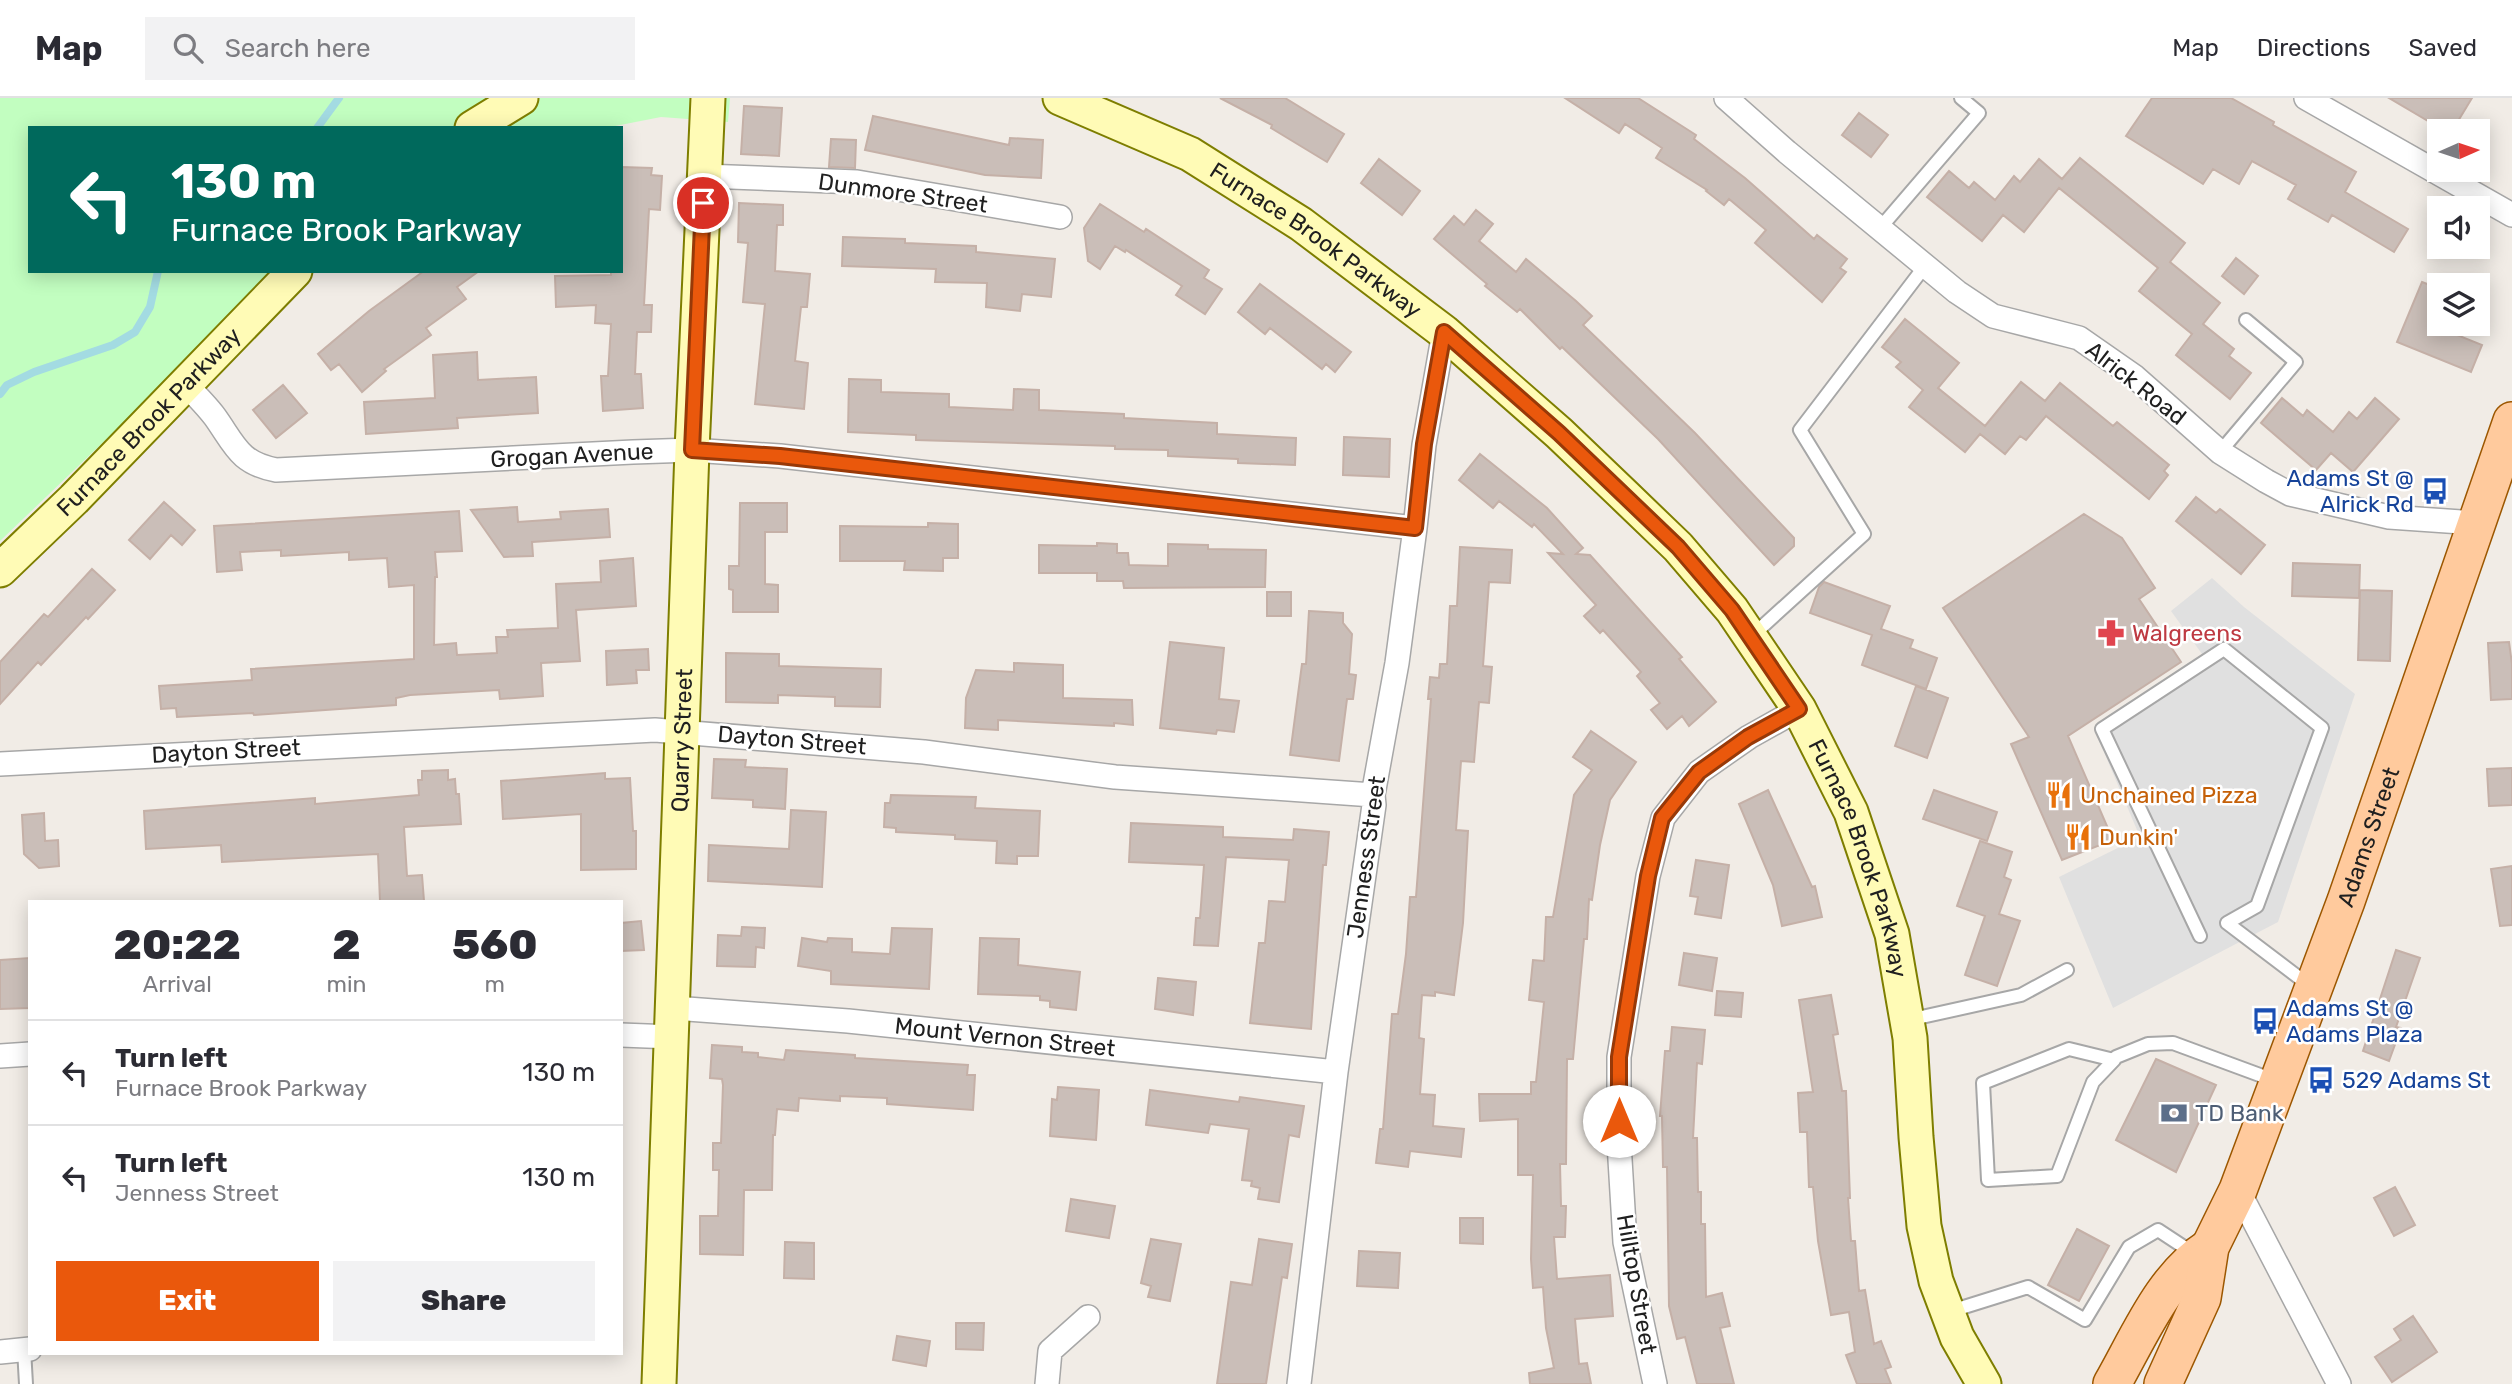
<!DOCTYPE html>
<style>
:root{--surface:#fff;--page:#f2f2f3;--text:#2b2b33;--muted:#7c7c81;--line:#e1e1e2;--accent:#ea580c}
body{margin:0;font-family:Rubik,sans-serif;background:var(--page);color:var(--text);height:100vh;display:flex;flex-direction:column;font-size:26px;white-space:nowrap}
*{box-sizing:border-box;margin:0}
p{font-size:23px;color:var(--muted)}
.icon{flex:none;width:38px;height:38px;fill:none;stroke:currentColor;stroke-width:2;stroke-linecap:round;stroke-linejoin:round}
.map{position:relative;flex:1;overflow:hidden}
.panel{position:absolute;left:28px;top:802px;width:595px;height:455px;display:flex;flex-direction:column;background:var(--surface);border-radius:0px;box-shadow:0 4px 18px #0003}
.panel>*{flex:none}
.banner{position:absolute;left:28px;top:28px;width:595px;height:147px;border-radius:0px;box-shadow:0 4px 18px #0003;background:#00695c;color:#fff;overflow:hidden}
.needle{width:46px;rotate:87deg}
.buttons{position:absolute;left:2427px;top:21px;display:grid;gap:14px}
.buttons a{display:grid;place-items:center;width:63px;height:63px;border-radius:0px;background:var(--surface);box-shadow:0 4px 18px #0003;font-size:35px}
.pin{position:absolute;display:grid;place-items:center;width:60px;height:60px;color:#fff;margin:-30px;border:4px solid #fff;border-radius:50%;box-shadow:0 2px 7px #0007}
.me{position:absolute;width:77px;margin:-38px;rotate:0deg;stroke-linejoin:round;filter:drop-shadow(0 0 5px #0008)}
.turn{display:flex;align-items:center;gap:24px;height:147px;padding:0 28px;font-size:32px}
.turn .icon{width:91px;height:91px;stroke-width:2.5}
.turn b{display:block;font-size:49px;line-height:60px}
.eta{display:flex;justify-content:space-evenly;align-items:center;height:119px;text-align:center}
.eta b{font-size:42px;font-weight:800;line-height:49px}
.action{display:flex;gap:14px;margin-top:auto;padding:14px 28px}
.action a{flex:1;height:80px;border-radius:0px;background:var(--accent);color:#fff;font-size:28px;font-weight:800;line-height:80px;text-align:center}
.action a+a{background:var(--page);color:var(--text)}
ul{padding:0;list-style:none}
li{display:flex;align-items:center;gap:21px;height:105px;padding:0 28px;border-top:2px solid var(--line)}
li div{flex:1}
li b{display:block;font-size:26px}
li em{font-style:normal}
header{display:flex;align-items:center;gap:42px;box-sizing:border-box;height:98px;padding:0 35px;background:var(--surface);border-bottom:2px solid var(--line)}
header strong{font-size:33px}
nav{display:flex;gap:38px;margin-inline-start:auto;font-size:24px}
.search{width:490px;height:63px;background:var(--page);display:flex;align-items:center;gap:18px;box-sizing:border-box;padding:0 24px;border-radius:0px;color:var(--muted);font-size:26px}
.map>svg:first-child{display:block}
.park{fill:#c2fec0}
.parking{fill:#e0e0e0}
.lines{fill:none;stroke-linecap:round;stroke-linejoin:round}
.stream{stroke:#a3dbe2;stroke-width:8}
.building{fill:#cabeb8;stroke:#c5b0a7;stroke-width:2}
.lane-casing{stroke:#a7a7a7;stroke-width:16}
.street-casing{stroke:#a7a7a7;stroke-width:26}
.secondary-casing{stroke:#7e7e00;stroke-width:37}
.primary-casing{stroke:#9c5700;stroke-width:40}
.lane{stroke:#fff;stroke-width:12}
.street{stroke:#fff;stroke-width:23}
.secondary{stroke:#fffbb6;stroke-width:33}
.primary{stroke:#ffca9d;stroke-width:37}
.route-casing{stroke:#983908;stroke-width:18}
.route{stroke:#ea580c;stroke-width:12}
.labels{text-anchor:middle;dominant-baseline:central;stroke-width:5;stroke-linejoin:round;paint-order:stroke}
.street-label{font-size:23px;fill:#202020;stroke:#fff}
.transit-label{font-size:23px;fill:#164399;stroke:#fff;text-anchor:start}
.health-label{font-size:23px;fill:#be3a42;stroke:#fff;text-anchor:start}
.food-label{font-size:23px;fill:#c56008;stroke:#fff;text-anchor:start}
.service-label{font-size:23px;fill:#4e5e75;stroke:#fff;text-anchor:start}
</style>
<header>
<strong>Map</strong>
<div class="search"><svg class="icon" aria-label="search" viewBox="0 0 24 24"><circle cx="10" cy="10" r="6"/><path d="M15 15l6 6"/></svg>Search here</div>
<nav><a>Map</a><a>Directions</a><a>Saved</a></nav>
</header>
<div class="map">
<svg width="2512" height="1286" viewBox="0 0 2512 1286">
<rect width="100%" height="100%" fill="#f1ece6"/>
<path class="park" d="M0,0H730L728,24L661,19L605,30H30V173H282L0,443Z"/>
<path class="parking" d="M2212,480L2244,509L2355,596L2278,824L2113,910L2059,779L2140,739L2095,633L2202,556L2171,513Z"/>
<g class="lines">
<path class="stream" d="M317,30L339,0
M0,296L7,287L34,274L113,247L135,234L150,209L158,173"/>
</g>
<path class="building" d="M1220,0H1285L1344,36L1327,64L1271,30L1272,27Z
M1565,0H1638L1696,37L1694,41L1745,80L1814,141L1817,137L1847,161L1840,170L1846,174L1822,204L1755,145L1766,132L1729,101L1724,107L1706,93L1707,92L1656,60L1662,50L1625,26L1619,35Z
M2152,0H2231L2274,24L2273,27L2356,74L2345,94L2408,131L2394,154L2332,117L2328,124L2288,101L2296,87L2252,63L2239,86L2213,71L2203,86L2126,38Z
M2389,0H2472L2452,33H2445Z
M744,8L782,10L779,58L741,56Z
M1859,15L1888,37L1871,59L1842,37Z
M873,18L1009,47L1010,40L1043,42L1041,80L985,77L865,52Z
M831,41L856,42L855,70L829,69Z
M2080,60L2185,145L2170,164L2220,205L2203,226L2234,251L2229,258L2251,275L2230,301L2176,257L2192,236L2139,193L2158,170L2059,90L2024,134L2003,117L1982,143L1927,99L1949,73L1969,90L1974,84L1995,102L2014,78L2020,84L2039,61L2062,81Z
M1379,61L1420,93L1402,117L1361,85Z
M621,69L652,70L651,77L662,78L660,112L649,111L644,207H652L651,234H637L635,276H641L643,310L603,313L601,278H608L611,226L595,225L596,207L556,209L555,178L611,177V173H621Z
M739,105L783,107V127H777L775,173L810,176L807,209H801L795,263L808,265L804,311L755,306L765,206L743,204L748,145L738,144Z
M1100,106L1144,134L1146,131L1209,172L1204,180L1222,191L1205,216L1176,197L1182,188L1126,152L1125,154L1115,148L1100,171L1088,163L1084,130Z
M1476,112L1493,126L1479,143L1516,174L1526,161L1576,203L1592,218L1583,227L1695,335L1794,440V448L1774,467L1658,341L1562,249L1560,251L1520,211L1517,214L1485,188L1487,186L1434,141L1454,118L1464,127Z
M843,139L905,141V145L976,148V154L1055,161L1051,199L1022,196L1020,213L986,209L987,185L935,184L936,171L842,168Z
M2236,160L2258,178L2244,196L2222,178Z
M424,173H479L457,189L466,201L426,230L431,237L384,271L386,273L362,294L339,266L331,272L318,256L369,213Z
M2422,184L2440,191V226H2455L2452,235L2482,247L2471,274L2397,244Z
M1260,186L1351,254L1335,274L1326,266L1322,271L1270,230L1265,236L1238,214Z
M1905,221L1959,265L1938,290L1985,328L2021,284L2045,303L2060,285L2113,328L2117,324L2169,367L2164,373L2168,377L2149,401L2046,318L2026,342L2020,338L2005,356L1980,336L1965,354L1909,309L1923,292L1896,269L1901,264L1882,249Z
M477,254L478,282L536,279L538,315L457,320L458,330L366,336L364,304L435,300L433,257Z
M849,281L881,282V294L949,296V309L1013,312L1014,291L1039,292V312L1124,316V320L1217,325V336L1296,340L1295,367L1238,365V361L1168,358V352L1115,351V348L916,342V337L848,334Z
M283,287L307,315L276,340L253,312Z
M2282,300L2303,318L2307,312L2333,334L2349,314L2357,321L2375,300L2399,321L2353,374L2331,355L2316,372L2261,325Z
M1344,339L1390,341L1389,379L1343,377Z
M1480,356L1547,410L1583,450L1576,456L1590,457L1682,559L1679,561L1716,604L1689,628L1682,618L1667,631L1651,612L1660,605L1637,578L1641,574L1603,532L1600,535L1584,518L1596,507L1548,455L1563,456L1534,426L1532,429L1499,403L1493,410L1459,382Z
M2196,399L2216,415L2220,411L2265,447L2241,476L2176,423Z
M164,404L195,432L182,447L171,437L150,461L129,442Z
M740,405H787V434H765V486L778,487V514H733V492L729,491V468H739Z
M517,409L518,424L561,421L560,414L608,411L610,439L532,444L533,458L504,459L471,412Z
M459,413L462,453L435,454L437,479H435L434,547L456,545L457,557L497,555L496,539H508L507,532L558,530L556,486L601,484L600,463L633,460L636,508L576,512L580,563L541,565L543,598L500,601L499,592L410,597L396,600V607L254,617L253,615L177,619L176,610L161,611L159,588L252,582L251,571L414,561V487L389,489L387,460L349,462V454L281,458V452L240,454L242,472L217,474L214,428Z
M2084,416L2122,440L2155,490L2139,501L2181,564L2068,638L2113,742L2062,762L2011,646L2029,639L1943,510Z
M928,425L958,426V460H943V473L904,472L905,463H840V428L928,429Z
M1097,445L1117,446V455H1128L1129,467L1168,468V446L1208,447V451L1266,452L1265,489L1124,490L1123,483H1097V475H1039V447L1097,448Z
M1460,449L1512,452L1510,485L1489,484L1483,568L1492,569L1489,605L1479,604L1474,664L1461,663L1456,732L1468,733L1463,825L1454,897L1435,894V898L1422,897L1419,940L1424,941L1420,996L1435,997L1433,1028L1464,1031L1461,1059L1410,1053L1408,1069L1376,1065L1380,1031H1383L1392,916H1398L1406,856L1410,799H1416L1431,601H1428L1430,579L1439,580L1440,566H1447L1450,508H1457Z
M2293,465L2360,467L2359,500L2292,498Z
M92,471L115,492L88,521L86,519L41,567L38,564L0,606V564L44,516L48,519Z
M1824,484L1890,508L1881,531L1913,542L1910,550L1937,560L1926,591L1862,567L1872,537L1810,515L1819,489Z
M2360,492L2392,493L2390,563L2358,562Z
M1267,494H1291V518H1267Z
M1309,513L1343,515V525L1352,536L1349,576L1356,577L1353,601H1347L1339,663L1290,657L1302,566H1306Z
M1170,544L1224,550L1219,601L1239,603L1234,634L1217,632L1216,636L1160,630Z
M2509,544L2512,566V601L2491,602L2488,545Z
M648,551L649,572H636L637,585L607,587L606,553Z
M726,555L779,556V568L881,571L880,609L835,608V599L778,597V605L726,604Z
M1014,565L1063,567V600L1132,602L1133,627L1114,625V628L998,622V632L965,630L966,600L976,572L1014,574Z
M1916,588L1948,600L1927,660L1895,648Z
M1591,633L1636,664L1610,702L1600,747L1592,802L1589,801L1587,841H1584L1573,961H1567L1566,1066H1560L1561,1108H1566L1565,1139H1554L1557,1181L1610,1177L1613,1218L1575,1221L1579,1266L1587,1265L1591,1286H1530L1529,1275L1554,1270L1546,1230L1543,1189L1533,1190L1531,1161L1533,1077H1518V1021L1480,1023L1479,996H1531V984H1536L1544,904L1529,902L1533,862L1544,863L1546,819H1553L1574,697L1592,672L1573,659Z
M714,661L746,662L745,669L787,671L785,711L753,709V702L712,700Z
M2512,670V707L2489,708L2487,671Z
M448,672V682L455,681L456,696H459L461,726L404,729L407,778L422,777L424,803H380L378,756L222,764L221,747L146,751L144,713L315,700V706L419,697L418,682H422V673Z
M605,675V681L630,680L633,733H636V771L581,772V716L503,721L501,683Z
M1768,692L1812,789L1815,788L1822,819L1782,828L1773,787L1739,706Z
M1934,692L1997,714L1987,743L1923,721Z
M891,697L976,699L975,710L1040,713L1038,758H1017V766L996,765L997,743L955,741V737L896,734V730L884,729L885,705H890Z
M791,712L826,714L822,789L708,783L709,747L789,751Z
M44,715L45,743L58,742L59,768L39,770L24,756L22,717Z
M1131,725L1223,729V739L1293,742L1294,731L1329,734L1326,767H1323L1311,931L1250,925L1259,845H1265L1269,803L1285,804L1289,762L1226,759L1218,848L1194,847L1196,820H1200L1204,767L1129,764Z
M1980,743L2012,754L2004,779L2011,782L1999,816L2020,823L1997,888L1965,877L1985,818L1957,808Z
M1696,762L1729,767L1721,820L1695,816L1698,799L1690,798Z
M2512,768V827L2500,828L2491,771Z
M641,823L644,852L621,853V825Z
M742,829L765,830L764,850L756,849L755,869L717,868L718,837L741,838Z
M892,830L932,831L929,891L831,886V873L798,868L802,840L827,844L828,840L852,841V854L890,856Z
M980,840L1019,841L1018,867L1080,874L1076,912L1050,909V903L1040,902V898L978,896Z
M2396,852L2420,860L2396,929L2401,930L2389,963L2363,953Z
M1684,855L1717,860L1712,893L1679,887Z
M30,860V910L0,911V862Z
M1158,880L1196,884L1193,917L1155,911Z
M1717,893L1743,895L1741,919L1715,917Z
M1831,897L1838,936L1833,937L1842,993H1846L1850,1100H1848L1851,1143H1855L1859,1193L1865,1192L1874,1246L1881,1243L1891,1269L1885,1271L1891,1286H1857L1846,1257L1855,1254L1849,1214L1831,1217L1818,1143L1813,1089H1809L1807,1034H1800L1798,995L1813,994L1799,902Z
M1672,929L1705,932L1702,966L1697,965L1693,1040H1697L1698,1094H1701V1126H1705L1706,1199L1722,1195L1730,1228L1720,1230L1734,1286H1697L1685,1239L1677,1241L1669,1208L1667,1069H1663L1662,1018H1660L1665,953H1670Z
M712,947L742,949V954L758,955V959L784,962L786,952L855,957V960L968,967L967,977H975L973,1012L887,1006V1000L840,998V1003L799,1000L798,1013L777,1011L775,1037H773L772,1092H744L743,1157L700,1156V1118H718L719,1072H713V1045H721L723,987L722,981L710,980Z
M2156,961L2216,987L2176,1074L2116,1042Z
M1058,989L1099,992L1096,1042L1050,1038L1052,1001L1057,1002Z
M1150,992L1239,1004L1240,999L1304,1008L1299,1039L1289,1037L1279,1104L1258,1101L1260,1090L1251,1088L1252,1083L1242,1082L1249,1031L1210,1026L1208,1035L1146,1027Z
M2395,1089L2415,1127L2394,1138L2374,1100Z
M1071,1101L1115,1108L1109,1140L1066,1133Z
M1460,1120H1483V1146L1460,1145Z
M2077,1131L2109,1148L2079,1203L2048,1187Z
M1151,1141L1181,1146L1170,1203L1148,1199L1151,1188L1141,1185Z
M1259,1141L1292,1146L1287,1180L1282,1179L1266,1286H1217L1231,1184L1252,1187Z
M785,1144L814,1145V1181L784,1180Z
M1359,1153L1400,1155L1398,1190L1357,1188Z
M2413,1218L2437,1254L2392,1284L2375,1259L2401,1242L2394,1231Z
M956,1225H984L983,1252L956,1251Z
M897,1238L930,1243L926,1268L893,1262Z"/>
<g class="lines">
<defs>
<path id="lane" d="M1881,129L1979,15L1961,0
M2220,354L2296,264L2246,222
M1753,537L1864,436L1800,332L1925,168
M2200,838L2102,631L2224,551L2322,630L2257,808L2227,825L2310,888
M1908,922L2021,897L2067,872
M2114,962L2069,951L1983,985L1988,1082L2057,1078L2093,984L2114,962L2116,959L2148,946L2173,945L2276,983
M1948,1214L2028,1189L2085,1222L2129,1149L2158,1132L2196,1157
M24,1251L26,1286"/>
<path id="street" d="M1726,0L1787,54L1957,194L1993,218L2079,240L2135,279L2220,354L2266,383L2290,396L2389,419L2476,425
M2306,0L2512,117
M704,78L857,84L1060,119
M184,285C195,296 206,307 215,319C235,347 239,365 276,372L633,354L692,352L780,358L1415,430
M0,666L655,632L924,654L1115,679L1373,697
M674,910L848,923L1336,974
M621,937L673,939
M0,958L30,956
M2238,1092L2339,1286
M0,1254L30,1251
M1047,1286L1050,1253L1088,1219
M1299,1286L1336,974L1374,707L1373,697L1397,565L1415,430L1424,347L1444,234
M1655,1286L1625,1144L1619,1045V959L1648,778L1663,720L1699,674L1749,639L1799,611"/>
<g id="secondary">
<path id="s1" d="M1060,0L1190,56L1301,126L1444,234L1559,335L1626,399L1678,449L1732,512L1799,611L1851,714L1892,836L1910,940L1916,1039L1924,1128L1936,1183L1957,1239L1984,1286"/>
<path d="M472,30L521,0"/>
<path id="s2" d="M0,472L74,401L295,173"/>
<path id="s3" d="M659,1286L692,352L708,0"/>
</g>
<g id="primary">
<path d="M2112,1286C2139,1239 2163,1179 2210,1149"/>
<path id="s4" d="M2163,1286L2202,1200L2210,1149L2238,1092L2346,803L2512,323"/>
</g>
</defs>
<use href="#lane" class="lane-casing"/>
<use href="#street" class="street-casing"/>
<use href="#secondary" class="secondary-casing"/>
<use href="#primary" class="primary-casing"/>
<use href="#lane" class="lane"/>
<use href="#street" class="street"/>
<use href="#secondary" class="secondary"/>
<use href="#primary" class="primary"/>
</g>
<g class="lines">
<defs>
<path id="route" d="M703,105L692,352L780,358L1415,430L1424,346L1444,234L1559,335L1678,449L1732,512L1799,611L1748,639L1699,674L1662,720L1648,778L1619,959V1023"/>
</defs>
<use href="#route" class="route-casing"/>
<use href="#route" class="route"/>
</g>
<defs>
<symbol id="bus-bare" viewBox="-9 -9 18 18"><path d="M-5-6H5V4H4V6H2V4H-2V6H-4V4H-5ZM-3.5-4V0h7V-4ZM-3.5 1.2v1.5H-2V1.2ZM2 1.2v1.5H3.5V1.2Z" fill="#1a4fb4" stroke="#fff" stroke-width="2.5" paint-order="stroke"/></symbol>
<symbol id="pharmacy-bare" viewBox="-9 -9 18 18"><path d="M-2-6h4v4h4v4h-4v4h-4v-4h-4v-4h4Z" fill="#e0444e" stroke="#fff" stroke-width="2.5" paint-order="stroke"/></symbol>
<symbol id="restaurant-bare" viewBox="-9 -9 18 18"><path d="M-5-6h1v4h1v-4h1v4h1v-4h1v5L-1.5 .5V6h-2V.5L-5-1ZM5-6V6H3V1.5H1.5Q1.5-4 5-6Z" fill="#e8710a" stroke="#fff" stroke-width="2.5" paint-order="stroke"/></symbol>
<symbol id="bank-bare" viewBox="-9 -9 18 18"><path d="M-6-4H6V4H-6ZM0-2.3a2.3 2.3 0 1 0 0 4.6a2.3 2.3 0 1 0 0-4.6Z" fill="#5c6f8a" stroke="#fff" stroke-width="2.5" paint-order="stroke"/></symbol>
</defs>
<g fill-rule="evenodd">
<use href="#bus-bare" x="2416" y="374" width="38" height="38"/>
<use href="#pharmacy-bare" x="2092" y="516" width="38" height="38"/>
<use href="#restaurant-bare" x="2040" y="678" width="38" height="38"/>
<use href="#restaurant-bare" x="2059" y="720" width="38" height="38"/>
<use href="#bus-bare" x="2246" y="904" width="38" height="38"/>
<use href="#bus-bare" x="2302" y="963" width="38" height="38"/>
<use href="#bank-bare" x="2155" y="996" width="38" height="38"/>
</g>
<g class="labels">
<g class="street-label">
<text transform="translate(903 95) rotate(8)">Dunmore Street</text>
<text stroke="none"><textPath href="#s1" startOffset="294">Furnace Brook Parkway</textPath></text>
<text transform="translate(2136 285) rotate(38)">Alrick Road</text>
<text stroke="none"><textPath href="#s2" startOffset="210">Furnace Brook Parkway</textPath></text>
<text transform="translate(572 357) rotate(-3)">Grogan Avenue</text>
<text transform="translate(792 642) rotate(5)">Dayton Street</text>
<text stroke="none"><textPath href="#s3" startOffset="644">Quarry Street</textPath></text>
<text transform="translate(226 653) rotate(-3)">Dayton Street</text>
<text stroke="none"><textPath href="#s4" startOffset="586">Adams Street</textPath></text>
<text transform="translate(1366 759) rotate(-82)">Jenness Street</text>
<text stroke="none"><textPath href="#s1" startOffset="1134">Furnace Brook Parkway</textPath></text>
<text transform="translate(1005 939) rotate(6)">Mount Vernon Street</text>
<text transform="translate(1637 1186) rotate(80)">Hilltop Street</text>
</g>
<g class="transit-label">
<text x="2414" y="380" text-anchor="end">Adams St @<tspan x="2414" dy="26">Alrick Rd</tspan></text>
<text x="2286" y="910">Adams St @<tspan x="2286" dy="26">Adams Plaza</tspan></text>
<text x="2342" y="982">529 Adams St</text>
</g>
<g class="health-label">
<text x="2132" y="535">Walgreens</text>
</g>
<g class="food-label">
<text x="2080" y="697">Unchained Pizza</text>
<text x="2099" y="739">Dunkin'</text>
</g>
<g class="service-label">
<text x="2195" y="1015">TD Bank</text>
</g>
</g>
</svg>
<div class="buttons">
<a><svg class="needle" viewBox="-14 -14 28 28"><path d="M0-13l5 13h-10z" fill="#e53935"/><path d="M0 13l5-13h-10z" fill="#7c7c81"/></svg></a>
<a><svg class="icon" aria-label="sound" viewBox="0 0 24 24"><path d="M4 9h4l5-4v14l-5-4H4zM17 9q2 3 0 6"/></svg></a>
<a><svg class="icon" aria-label="layers" viewBox="0 0 24 24"><path d="M12 4l9 5-9 5-9-5zM3 14l9 5 9-5"/></svg></a>
</div>
<div class="pin" style="left:703px;top:105px;background:#d93025"><svg class="icon" aria-label="arrive" viewBox="0 0 24 24"><path d="M6 21V4h12l-3 4 3 4H6"/></svg></div>
<svg class="me" style="left:1619px;top:1023px" viewBox="-20 -20 40 40"><circle r="19" fill="#fff"/><path d="M0-13L10 11 0 6-10 11z" fill="#ea580c"/></svg>
<div class="banner">
<div class="turn"><svg class="icon" aria-label="left" viewBox="0 0 24 24"><path d="M17 20v-9H6M10 6l-5 5 5 5"/></svg><div><b>130 m</b>Furnace Brook Parkway</div></div>
</div>
<section class="panel">
<div class="eta">
<div><b>20:22</b><p>Arrival</p></div>
<div><b>2</b><p>min</p></div>
<div><b>560</b><p>m</p></div>
</div>
<ul>
<li><svg class="icon" aria-label="left" viewBox="0 0 24 24"><path d="M17 20v-9H6M10 6l-5 5 5 5"/></svg><div><b>Turn left</b><p>Furnace Brook Parkway</p></div><em>130 m</em></li>
<li><svg class="icon" aria-label="left" viewBox="0 0 24 24"><path d="M17 20v-9H6M10 6l-5 5 5 5"/></svg><div><b>Turn left</b><p>Jenness Street</p></div><em>130 m</em></li>
</ul>
<div class="action"><a>Exit</a><a>Share</a></div>
</section>
</div>
